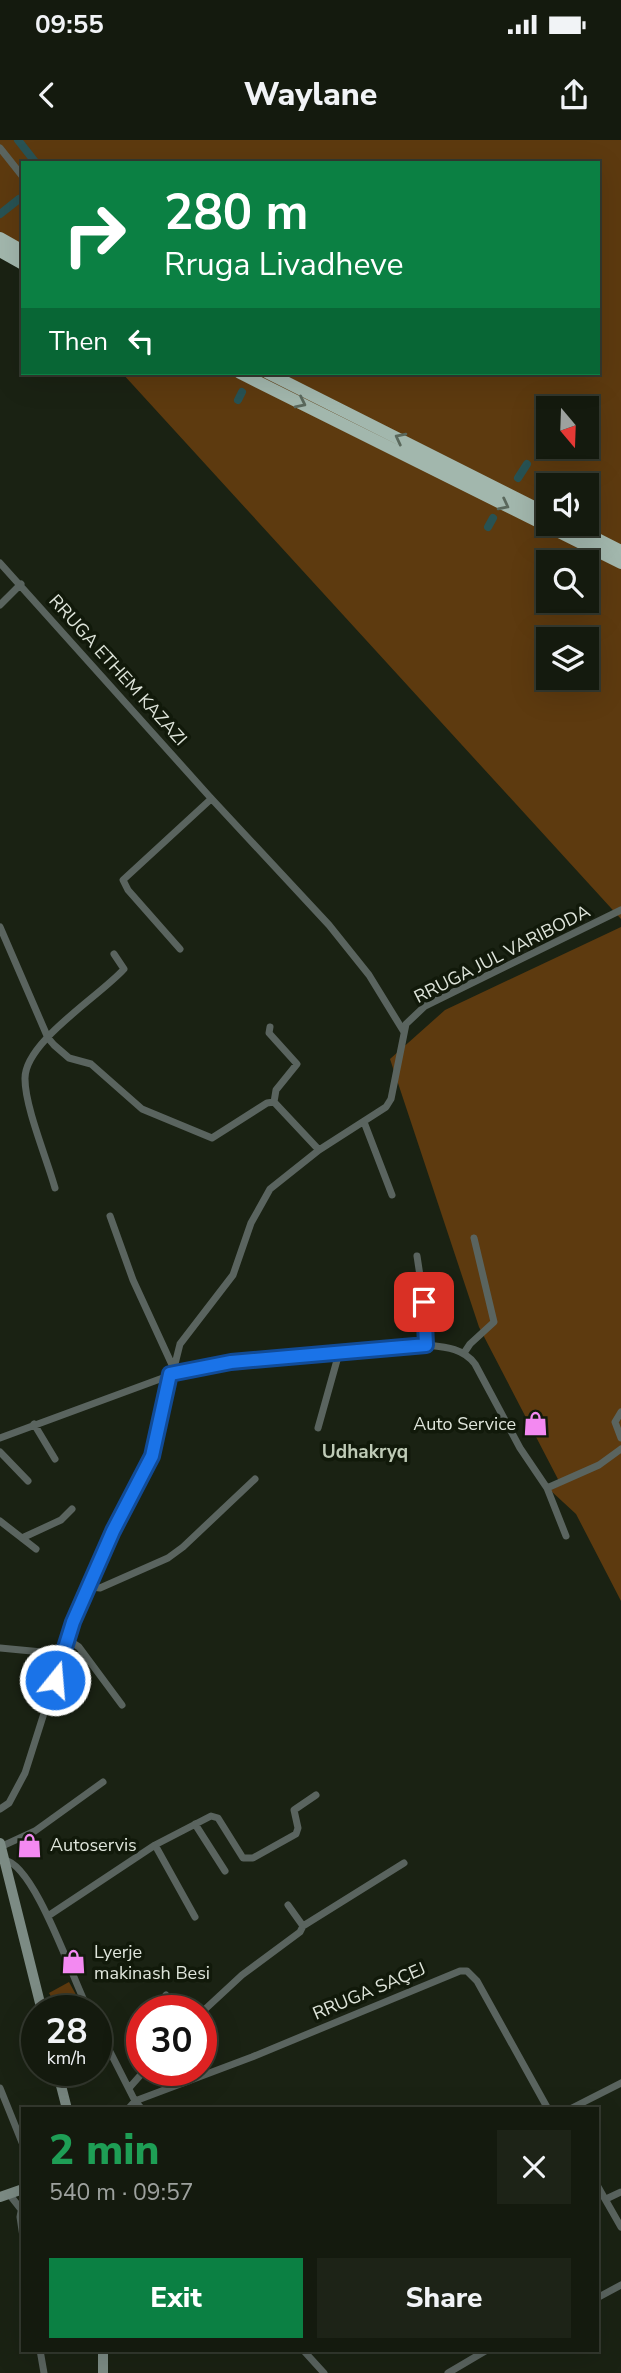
<!DOCTYPE html>
<meta charset="utf-8">
<style>
:root{--surface:#141a0e;--page:#1d2317;--text:#f1f3f6;--muted:#9da19e;--line:#33382e;--accent:#0b8043}
body{margin:0;font-family:"Nunito Sans",sans-serif;background:var(--page);color:var(--text);height:100vh;display:flex;flex-direction:column;font-size:26px;white-space:nowrap}
*{box-sizing:border-box;margin:0}
p{font-size:23px;color:var(--muted)}
.icon{flex:none;width:38px;height:38px;fill:none;stroke:currentColor;stroke-width:2;stroke-linecap:round;stroke-linejoin:round}
.map{position:relative;flex:1;overflow:hidden}
.side{position:absolute;left:21px;top:1967px;width:578px;height:245px;display:flex;flex-direction:column;background:var(--surface);border-radius:0px;box-shadow:0 7px 28px #0002,0 0 0 2px var(--line)}
.side>*{flex:none}
.hud{position:absolute;left:21px;top:21px;width:579px;height:214px;border-radius:0px;box-shadow:0 7px 28px #0002,0 0 0 2px var(--line);background:#0b8043;color:#fff;overflow:hidden}
.needle{width:46px;rotate:161deg}
.buttons{position:absolute;left:536px;top:256px;display:grid;gap:14px}
.buttons a{display:grid;place-items:center;width:63px;height:63px;border-radius:0px;background:var(--surface);box-shadow:0 7px 28px #0002,0 0 0 2px var(--line);font-size:35px}
.speed{position:absolute;left:21px;top:1855px;display:flex;gap:14px;font-size:35px;font-weight:700;text-align:center}
.speed>*{display:grid;place-content:center;width:91px;height:91px;border-radius:50%;background:var(--surface);box-shadow:0 7px 28px #0002,0 0 0 2px var(--line);line-height:1}
.speed small{font-size:18px;font-weight:400}
.speed .limit{border:10px solid #d22;background:#fff;color:#111}
.pin{position:absolute;display:grid;place-items:center;width:60px;height:60px;color:#fff;margin:-30px;border-radius:14px;box-shadow:0 4px 10px #0006}
.me{position:absolute;width:77px;margin:-38px;rotate:17deg;stroke-linejoin:round;filter:drop-shadow(0 0 5px #0008)}
.turn{display:flex;align-items:center;gap:24px;height:147px;padding:0 28px;font-size:32px}
.turn .icon{width:91px;height:91px;stroke-width:2.5}
.turn b{display:block;font-size:49px;line-height:60px}
.then{display:flex;align-items:center;height:66px;padding:0 28px;background:#0003;gap:14px;font-size:26px}
.round{display:grid;place-items:center;flex:none;width:74px;height:74px;border-radius:0px;background:var(--page)}
.headline{display:flex;align-items:center;justify-content:space-between;height:119px;padding:0 28px}
h1{font-size:42px;font-weight:800;line-height:52px;color:#1e9e55}
.cta{display:flex;gap:14px;margin-top:auto;padding:14px 28px}
.cta a{flex:1;height:80px;border-radius:0px;background:var(--accent);color:#fff;font-size:28px;font-weight:800;line-height:80px;text-align:center}
.cta a+a{background:var(--page);color:var(--text)}
.status{display:flex;justify-content:space-between;align-items:center;height:49px;padding:0 35px;background:var(--surface);direction:ltr}
.status svg{height:19px;fill:currentColor}
header{display:flex;justify-content:space-between;align-items:center;height:91px;padding:0 28px;background:var(--surface);font-size:32px;font-weight:800}
.map>svg:first-child{display:block}
.green{fill:#5d3a0f;fill-rule:evenodd}
.lines{fill:none;stroke-linecap:round;stroke-linejoin:round}
.canal{stroke:#285253;stroke-width:8}
.minor{stroke:#5a645f;stroke-width:7}
.secondary{stroke:#7c8b84;stroke-width:10}
.trunk{stroke:#a2b7ad;stroke-width:12}
.oneway{stroke:#5a685c}
.route-casing{stroke:#114b97;stroke-width:18}
.route{stroke:#1a73e8;stroke-width:12}
.labels{text-anchor:middle;dominant-baseline:central;stroke-width:7;stroke-linejoin:round;paint-order:stroke}
.street-label{font-size:18px;fill:#dfe5db;stroke:#11190a}
.poi-label{font-size:18px;fill:#dfe5db;stroke:#11190a;text-anchor:start}
.neighbourhood-label{font-size:19px;font-weight:bold;fill:#bfcbb7;stroke:#11190a}
</style>
<div class="status"><b>09:55</b><svg viewBox="0 0 49 12"><path d="M0 12V9h3v3zM5 12V6h3v6zM10 12V3h3v9zM15 12V0h3v12zM26 1h20v11H26zM47 4h2v5h-2z"/></svg></div>
<header><svg class="icon" aria-label="back" viewBox="0 0 24 24"><path d="M15 5l-7 7 7 7"/></svg>Waylane<svg class="icon" aria-label="share" viewBox="0 0 24 24"><path d="M12 15V3M7 8l5-5 5 5M5 13v7h14v-7"/></svg></header>
<div class="map">
<svg width="621" height="2233" viewBox="0 0 621 2233">
<rect width="100%" height="100%" fill="#1a2213"/>
<path class="green" d="M0,0H621V779L122,233H598V23H23V124L0,99ZM548,268H586V306H548ZM548,345H586V383H548ZM548,422H586V460H548ZM548,499H586V537H548Z
M621,787V1461L576,1374L550,1350L561,1345L479,1187L390,919L445,870Z
M69,1842L85,1871H59L49,1853Z"/>
<g class="lines">
<path class="canal" d="M18,0L36,23
M0,74L19,59
M238,260L242,252
M518,338L527,324
M488,387L493,378"/>
<path class="minor" d="M0,8L23,37
M0,423L209,656L329,785L369,835L404,892
M0,465L21,444
M0,787L48,898L54,905L69,918L91,924L142,969L212,998L267,963L274,962L319,1010
M180,809L128,750L123,740L211,659
M270,887L269,893L297,924L276,950L274,962
M364,982L392,1055
M55,1048C47,1019 25,967 25,939C24,902 100,856 124,829L114,814
M110,1076L133,1140L173,1227
M417,1116L424,1162L426,1205
M464,1213L470,1204L494,1182L474,1098
M621,1272L615,1282L621,1298
M34,1284L55,1319
M318,1288L339,1213
M0,1298L179,1232L231,1222L426,1205C445,1207 463,1208 475,1224L520,1308L547,1348L566,1396
M0,1312L28,1341
M547,1348L599,1325L621,1309
M0,1381L36,1409
M22,1398L61,1380L72,1369
M91,1447L100,1448L168,1418L183,1407L255,1339
M67,1499L79,1507L122,1565
M0,1508L63,1514
M0,1669L9,1663L25,1633L73,1482L113,1391L152,1316L180,1204L233,1135L251,1083L270,1049L319,1010L386,967L391,959L406,884L425,866L621,770
M195,1684L225,1731
M155,1705L195,1777
M0,1707L35,1691L103,1642
M4,1720C35,1724 73,1841 89,1871
M48,1776L155,1705L211,1676L218,1678L243,1718H253L296,1694L298,1688L294,1670L316,1655
M303,1786L404,1723
M166,1855L178,1871
M201,1873L242,1835L300,1792L303,1786L288,1765
M96,1884L135,1961L142,1969
M130,1947L145,1930
M0,1948L23,2005
M128,1969L135,1961L252,1917L460,1831H467L477,1841L548,1969
M570,1969L621,1943
M597,2045L621,2087
M9,2054L20,2068
M606,2059L621,2052
M23,2061L20,2077L23,2097
M597,2158L621,2145
M40,2210L44,2233
M303,2210L324,2233
M448,2233L487,2210"/>
<path class="secondary" d="M0,1703L42,1871
M57,1930L67,1969
M0,2057L23,2049
M103,2210V2233"/>
<path class="trunk" d="M0,98L23,111
M0,111L23,124
M240,233L621,423
M268,233L548,374
M566,383L621,411"/>
</g>
<defs><path id="oneway-chevron" d="M-2-3.5L2.5 0L-2 3.5" fill="none" stroke-width="1.6" stroke-linecap="round" stroke-linejoin="round" transform="scale(1.75)"/></defs>
<g class="oneway">
<use href="#oneway-chevron" transform="translate(301 263) rotate(26)"/>
<use href="#oneway-chevron" transform="translate(400 298) rotate(-153)"/>
<use href="#oneway-chevron" transform="translate(504 365) rotate(27)"/>
</g>
<g class="lines">
<defs>
<path id="route" d="M55,1540L73,1482L113,1391L152,1316L170,1234L231,1222L426,1205L424,1162"/>
</defs>
<use href="#route" class="route-casing"/>
<use href="#route" class="route"/>
</g>
<defs>
<symbol id="shop-bare" viewBox="-9 -9 18 18"><path d="M-5-2.5h2.3a2.7 3.5 0 0 1 5.4 0H5L5.5 6h-11ZM-1.5-2.5h3a1.5 2.3 0 0 0-3 0Z" fill="#f389f1" stroke="#11190a" stroke-width="2.5" paint-order="stroke"/></symbol>
</defs>
<g fill-rule="evenodd">
<use href="#shop-bare" x="518" y="1266" width="35" height="35"/>
<use href="#shop-bare" x="12" y="1688" width="35" height="35"/>
<use href="#shop-bare" x="56" y="1804" width="35" height="35"/>
</g>
<g class="labels">
<g class="street-label">
<text transform="translate(118 530) rotate(48)">RRUGA ETHEM KAZAZI</text>
<text transform="translate(502 814) rotate(-27)">RRUGA JUL VARIBODA</text>
<text transform="translate(369 1851) rotate(-23)">RRUGA SAÇEJ</text>
</g>
<g class="poi-label">
<text x="516" y="1284" text-anchor="end">Auto Service</text>
<text x="50" y="1705">Autoservis</text>
<text x="94" y="1812">Lyerje<tspan x="94" dy="21">makinash Besi</tspan></text>
</g>
<g class="neighbourhood-label">
<text x="365" y="1312">Udhakryq</text>
</g>
</g>
</svg>
<div class="buttons">
<a><svg class="needle" viewBox="-14 -14 28 28"><path d="M0-13l5 13h-10z" fill="#e53935"/><path d="M0 13l5-13h-10z" fill="#9da19e"/></svg></a>
<a><svg class="icon" aria-label="sound" viewBox="0 0 24 24"><path d="M4 9h4l5-4v14l-5-4H4zM17 9q2 3 0 6"/></svg></a>
<a><svg class="icon" aria-label="search" viewBox="0 0 24 24"><circle cx="10" cy="10" r="6"/><path d="M15 15l6 6"/></svg></a>
<a><svg class="icon" aria-label="layers" viewBox="0 0 24 24"><path d="M12 4l9 5-9 5-9-5zM3 14l9 5 9-5"/></svg></a>
</div>
<div class="speed"><div>28<small>km/h</small></div><div class="limit">30</div></div>
<div class="pin" style="left:424px;top:1162px;background:#d93025"><svg class="icon" aria-label="arrive" viewBox="0 0 24 24"><path d="M6 21V4h12l-3 4 3 4H6"/></svg></div>
<svg class="me" style="left:55px;top:1540px" viewBox="-20 -20 40 40"><circle r="17" fill="#1a73e8" stroke="#fff" stroke-width="3"/><path d="M0-11L8 9 0 5-8 9z" fill="#fff"/></svg>
<div class="hud">
<div class="turn"><svg class="icon" aria-label="right" viewBox="0 0 24 24"><path d="M7 20v-9h11M14 6l5 5-5 5"/></svg><div><b>280 m</b>Rruga Livadheve</div></div>
<div class="then">Then<svg class="icon" aria-label="left" viewBox="0 0 24 24"><path d="M17 20v-9H6M10 6l-5 5 5 5"/></svg></div>
</div>
<section class="side">
<div class="headline"><div><h1>2 min</h1><p>540 m · 09:57</p></div><a class="round"><svg class="icon" aria-label="close" viewBox="0 0 24 24"><path d="M6 6l12 12M18 6L6 18"/></svg></a></div>
<div class="cta"><a>Exit</a><a>Share</a></div>
</section>
</div>
